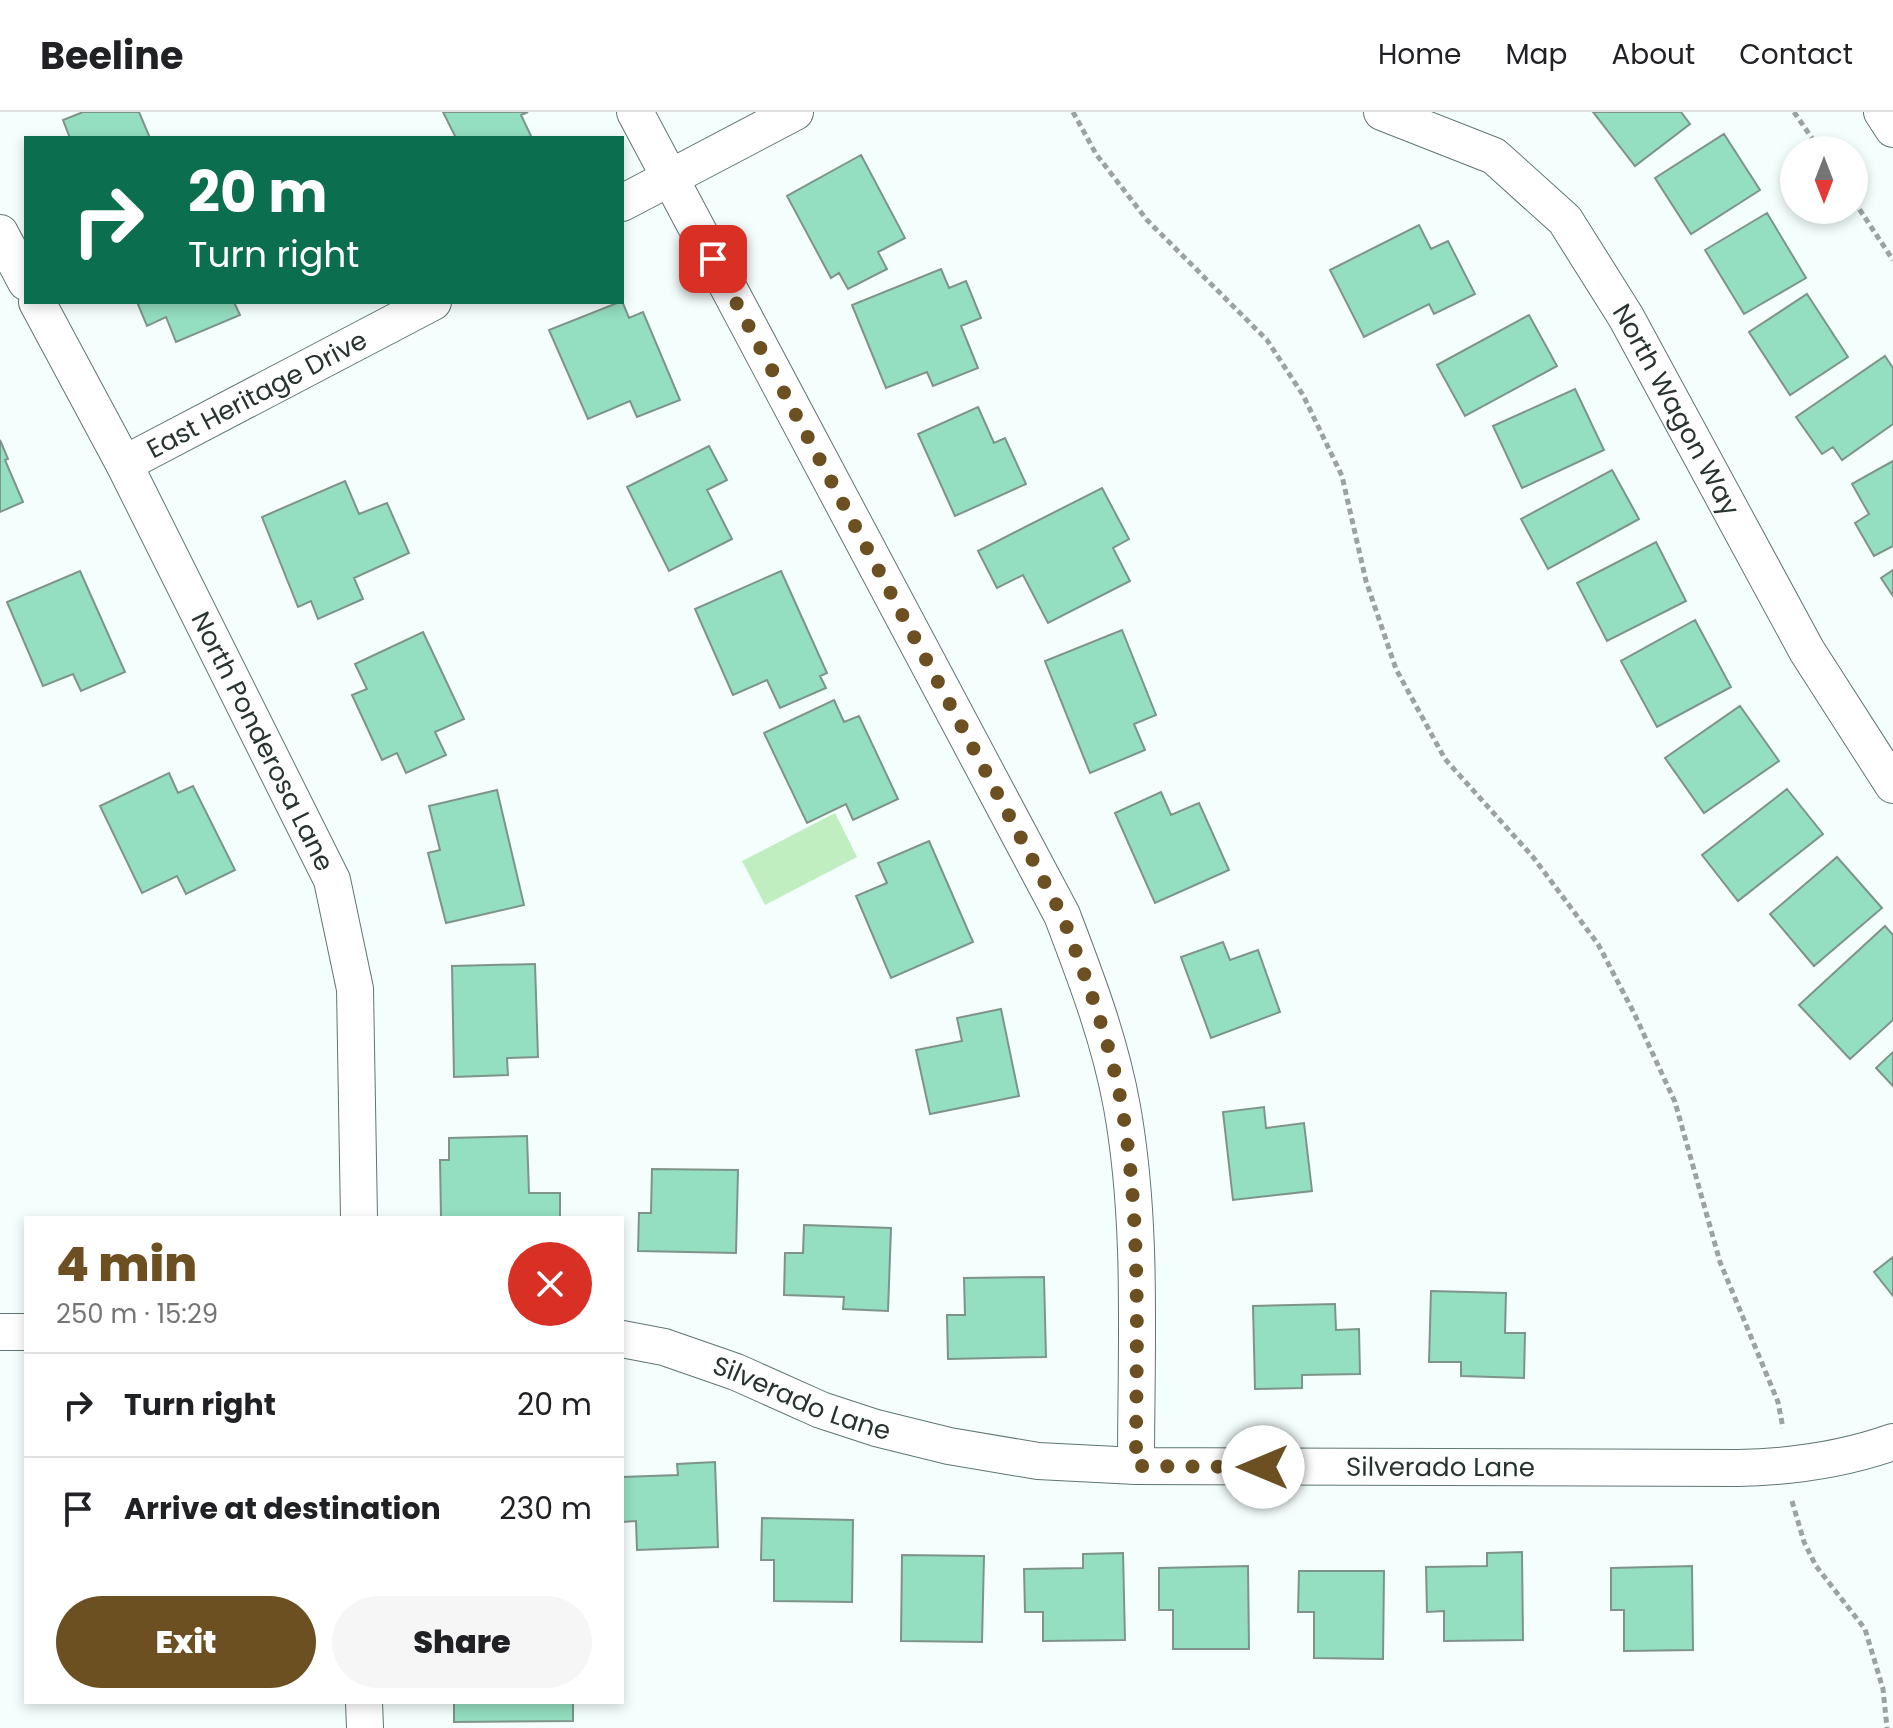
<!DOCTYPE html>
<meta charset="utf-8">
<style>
:root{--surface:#fff;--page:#f6f6f6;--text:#202124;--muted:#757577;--line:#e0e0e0;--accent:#6c5022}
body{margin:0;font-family:Poppins,sans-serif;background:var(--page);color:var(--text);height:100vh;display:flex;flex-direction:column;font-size:30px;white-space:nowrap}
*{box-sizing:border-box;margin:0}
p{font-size:26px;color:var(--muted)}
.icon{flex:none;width:44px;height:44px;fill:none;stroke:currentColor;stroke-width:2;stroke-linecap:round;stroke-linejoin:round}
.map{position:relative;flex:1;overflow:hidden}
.details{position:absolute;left:24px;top:1104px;width:600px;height:488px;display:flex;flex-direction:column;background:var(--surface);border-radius:0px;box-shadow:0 4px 12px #0003}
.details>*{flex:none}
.top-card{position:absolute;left:24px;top:24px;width:600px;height:168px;border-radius:0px;box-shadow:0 4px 12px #0003;background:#0b6e4f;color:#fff;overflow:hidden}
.needle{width:52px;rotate:180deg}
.controls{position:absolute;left:1780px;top:24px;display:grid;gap:16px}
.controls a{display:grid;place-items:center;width:88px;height:88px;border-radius:50%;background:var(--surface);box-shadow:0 4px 12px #0003;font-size:40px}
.pin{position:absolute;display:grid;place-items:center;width:68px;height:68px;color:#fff;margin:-34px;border-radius:16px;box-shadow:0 4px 12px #0006}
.me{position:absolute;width:88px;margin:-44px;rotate:270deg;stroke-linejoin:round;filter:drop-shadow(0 0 6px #0008)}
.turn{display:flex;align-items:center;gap:28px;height:168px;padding:0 32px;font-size:36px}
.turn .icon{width:104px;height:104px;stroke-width:2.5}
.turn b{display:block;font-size:56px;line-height:68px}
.round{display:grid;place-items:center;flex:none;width:84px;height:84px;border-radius:42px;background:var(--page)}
.headline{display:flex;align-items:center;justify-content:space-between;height:136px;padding:0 32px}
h1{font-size:48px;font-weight:800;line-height:60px;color:var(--accent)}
.primary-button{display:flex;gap:16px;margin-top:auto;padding:16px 32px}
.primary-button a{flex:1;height:92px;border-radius:48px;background:var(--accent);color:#fff;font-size:32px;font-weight:800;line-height:92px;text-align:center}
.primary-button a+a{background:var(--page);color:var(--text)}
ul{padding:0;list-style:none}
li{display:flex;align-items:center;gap:24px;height:104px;padding:0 32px;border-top:2px solid var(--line)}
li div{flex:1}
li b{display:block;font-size:30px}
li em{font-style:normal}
header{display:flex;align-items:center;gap:48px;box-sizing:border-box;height:112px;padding:0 40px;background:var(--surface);border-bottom:2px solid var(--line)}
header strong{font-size:38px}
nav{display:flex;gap:44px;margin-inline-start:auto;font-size:28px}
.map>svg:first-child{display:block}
.green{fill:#c1eec1}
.building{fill:#94dec1;stroke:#7e948a;stroke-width:2}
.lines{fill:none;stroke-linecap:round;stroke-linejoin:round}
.minor-casing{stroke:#5e7673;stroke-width:38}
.path{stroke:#99a3a2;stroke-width:5;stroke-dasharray:6 4;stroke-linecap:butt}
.minor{stroke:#fff;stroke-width:36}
.route{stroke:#6c5022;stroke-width:14;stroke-dasharray:0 25.2}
.labels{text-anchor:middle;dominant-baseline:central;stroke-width:8;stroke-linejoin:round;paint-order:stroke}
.street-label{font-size:26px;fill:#283332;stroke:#f4fefd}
</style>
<header>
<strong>Beeline</strong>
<nav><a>Home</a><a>Map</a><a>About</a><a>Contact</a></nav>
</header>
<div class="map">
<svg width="1893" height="1616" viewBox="0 0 1893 1616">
<rect width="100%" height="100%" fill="#f4fefd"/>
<path class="green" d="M835,701L857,745L765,793L742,749Z"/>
<path class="building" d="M83,0H139L150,26H70L63,8Z
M443,0H528L521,3L532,26H456Z
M1593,0H1681L1690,12L1635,54Z
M1724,22L1760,78L1691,122L1655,66Z
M861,43L905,126L878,140L887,157L848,177L839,161L831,166L787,84Z
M1767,101L1806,166L1744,202L1705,138Z
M1419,113L1431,137L1448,129L1475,182L1434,202L1429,192L1364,225L1330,158Z
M941,157L949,176L966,169L981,206L961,214L978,256L933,274L927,260L886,276L852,193Z
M1807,182L1848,245L1790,283L1749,220Z
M622,189L629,206L643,200L680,288L637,305L630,289L588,307L549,218Z
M137,190H234L240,203L176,230L166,205L147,214Z
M1529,203L1557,254L1465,304L1437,253Z
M1885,244L1893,256V312L1842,348L1833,335L1822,342L1796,305Z
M1575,277L1604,338L1522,376L1493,314Z
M978,295L994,331L1005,326L1026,372L955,404L918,322Z
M0,328L8,347L5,348L23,390L0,400Z
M709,334L727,368L707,378L732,427L669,459L627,375Z
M1893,349V434L1874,444L1855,411L1869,402L1852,372Z
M1612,358L1639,407L1548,457L1521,407Z
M345,369L359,402L387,391L409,441L354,466L363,487L318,507L311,489L298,495L262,405Z
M1102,376L1129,427L1113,436L1130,469L1048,511L1023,463L997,476L978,439Z
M1656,430L1686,489L1607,529L1577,471Z
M1893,458V484L1881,466Z
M80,459L125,560L81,579L73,562L43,574L7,490Z
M781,459L827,561L820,564L826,576L780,596L767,568L733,583L695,497Z
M1695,508L1731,575L1657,615L1621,549Z
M1122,518L1156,603L1134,612L1145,638L1090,661L1045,549Z
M423,520L464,607L435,620L446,643L406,661L397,641L382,648L352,583L367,577L355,552Z
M834,588L844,610L859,604L898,687L853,708L846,692L807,711L764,621Z
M1740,594L1779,649L1704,701L1665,646Z
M169,661L178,681L193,674L235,758L186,782L177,764L142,781L100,694Z
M1787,677L1823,722L1738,789L1702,743Z
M497,678L524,793L446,811L428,741L440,738L429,694Z
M1161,680L1171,703L1199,691L1229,758L1155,791L1115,701Z
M929,729L973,830L891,866L856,784L887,771L878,751Z
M1837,745L1882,796L1814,854L1770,802Z
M1885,814L1893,823V908L1850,947L1799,893Z
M1223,830L1230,848L1258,838L1280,900L1211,926L1181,845Z
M535,852L538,945L507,946L508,963L454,965L452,854Z
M1001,897L1019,984L930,1002L916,938L962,929L957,906Z
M1893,940V974L1876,956Z
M1264,995L1266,1016L1304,1011L1312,1079L1233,1088L1223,1000Z
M527,1024L529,1081H560V1106H441L440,1048H449V1026Z
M652,1057L738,1058L736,1141L638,1139L639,1101H651Z
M804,1113L891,1116L888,1199L843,1197L844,1185L784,1183L785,1141H803Z
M1893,1145V1184L1874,1160Z
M1044,1165L1046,1245L948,1247L947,1203H965L964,1166Z
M1431,1179L1506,1181L1505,1221H1525L1524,1266L1461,1264V1250H1429Z
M1335,1192L1336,1218L1359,1217L1360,1262L1302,1263V1276L1255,1277L1253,1194Z
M715,1350L718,1435L637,1438L636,1409L622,1410V1365L678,1363L677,1352Z
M762,1406L853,1408L852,1490L774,1489V1448H761Z
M1522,1440L1523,1528L1444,1529V1499L1427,1500L1426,1455L1487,1454V1441Z
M1123,1441L1125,1528L1043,1529V1500H1025L1024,1457L1083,1456V1442Z
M902,1443L984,1444L982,1530L901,1529Z
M1248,1454L1249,1537H1173V1498H1159V1456Z
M1692,1454L1693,1538L1624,1539V1498H1611V1456Z
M1299,1459H1384L1383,1547L1314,1546V1500H1298Z
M454,1590H573V1609L454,1610Z"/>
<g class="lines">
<defs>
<g id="minor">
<path d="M635,0L1062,803C1086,866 1110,928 1122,995C1143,1112 1136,1235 1136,1354"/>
<path id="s1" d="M1382,0L1494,44L1565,108L1626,205L1807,539L1893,673"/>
<path d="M1882,0L1893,17"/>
<path d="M622,91L795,0"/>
<path d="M0,121L26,170"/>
<path id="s2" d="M37,190L124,352L332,768L355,877L359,1106"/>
<path id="s3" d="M124,352L433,190"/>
<path d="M0,1220H26"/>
<path id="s4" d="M622,1227L664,1235L736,1260L821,1298L876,1316L949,1334L1038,1349L1136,1354L1738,1356C1792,1355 1842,1348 1893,1330"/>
<path d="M364,1590L365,1616"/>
</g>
</defs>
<use href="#minor" class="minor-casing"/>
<path class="path" d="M1073,0L1096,42L1147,108L1267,228L1303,283L1342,364L1366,469L1396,557L1445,647L1533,745L1598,832L1634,901L1675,990L1720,1150L1778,1290L1783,1316
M1794,0L1820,38
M1854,89L1893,148
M1792,1389L1804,1430L1816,1454L1865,1517L1883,1577L1887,1616"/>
<use href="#minor" class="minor"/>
</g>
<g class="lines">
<path class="route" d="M713,147L1062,803C1086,866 1110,928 1122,995C1142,1112 1136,1235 1136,1354L1263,1355"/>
</g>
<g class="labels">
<g class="street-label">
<text stroke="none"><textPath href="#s3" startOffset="150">East Heritage Drive</textPath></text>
<text stroke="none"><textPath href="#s1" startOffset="436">North Wagon Way</textPath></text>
<text stroke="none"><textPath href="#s2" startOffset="494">North Ponderosa Lane</textPath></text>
<text stroke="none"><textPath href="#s4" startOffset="190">Silverado Lane</textPath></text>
<text stroke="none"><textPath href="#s4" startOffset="838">Silverado Lane</textPath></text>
</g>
</g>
</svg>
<div class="controls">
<a><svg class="needle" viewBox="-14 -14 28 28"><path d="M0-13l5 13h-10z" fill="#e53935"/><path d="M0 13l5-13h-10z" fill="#757577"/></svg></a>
</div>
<div class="pin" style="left:713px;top:147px;background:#d93025"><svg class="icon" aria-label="arrive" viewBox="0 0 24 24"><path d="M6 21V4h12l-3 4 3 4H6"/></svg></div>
<svg class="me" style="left:1263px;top:1355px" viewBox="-20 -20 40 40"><circle r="19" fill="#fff"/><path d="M0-13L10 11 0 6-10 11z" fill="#6c5022"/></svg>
<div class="top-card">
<div class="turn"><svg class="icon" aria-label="right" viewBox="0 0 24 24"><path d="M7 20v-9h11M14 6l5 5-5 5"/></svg><div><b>20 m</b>Turn right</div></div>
</div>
<section class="details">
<div class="headline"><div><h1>4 min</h1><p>250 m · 15:29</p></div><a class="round" style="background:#d93025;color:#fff"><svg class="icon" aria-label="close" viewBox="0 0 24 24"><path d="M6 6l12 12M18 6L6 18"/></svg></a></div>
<ul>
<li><svg class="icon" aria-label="right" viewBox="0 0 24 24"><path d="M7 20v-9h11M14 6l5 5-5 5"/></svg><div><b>Turn right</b></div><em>20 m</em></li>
<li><svg class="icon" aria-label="arrive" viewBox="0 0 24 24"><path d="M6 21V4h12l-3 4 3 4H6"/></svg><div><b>Arrive at destination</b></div><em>230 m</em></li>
</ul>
<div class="primary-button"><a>Exit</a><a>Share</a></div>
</section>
</div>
